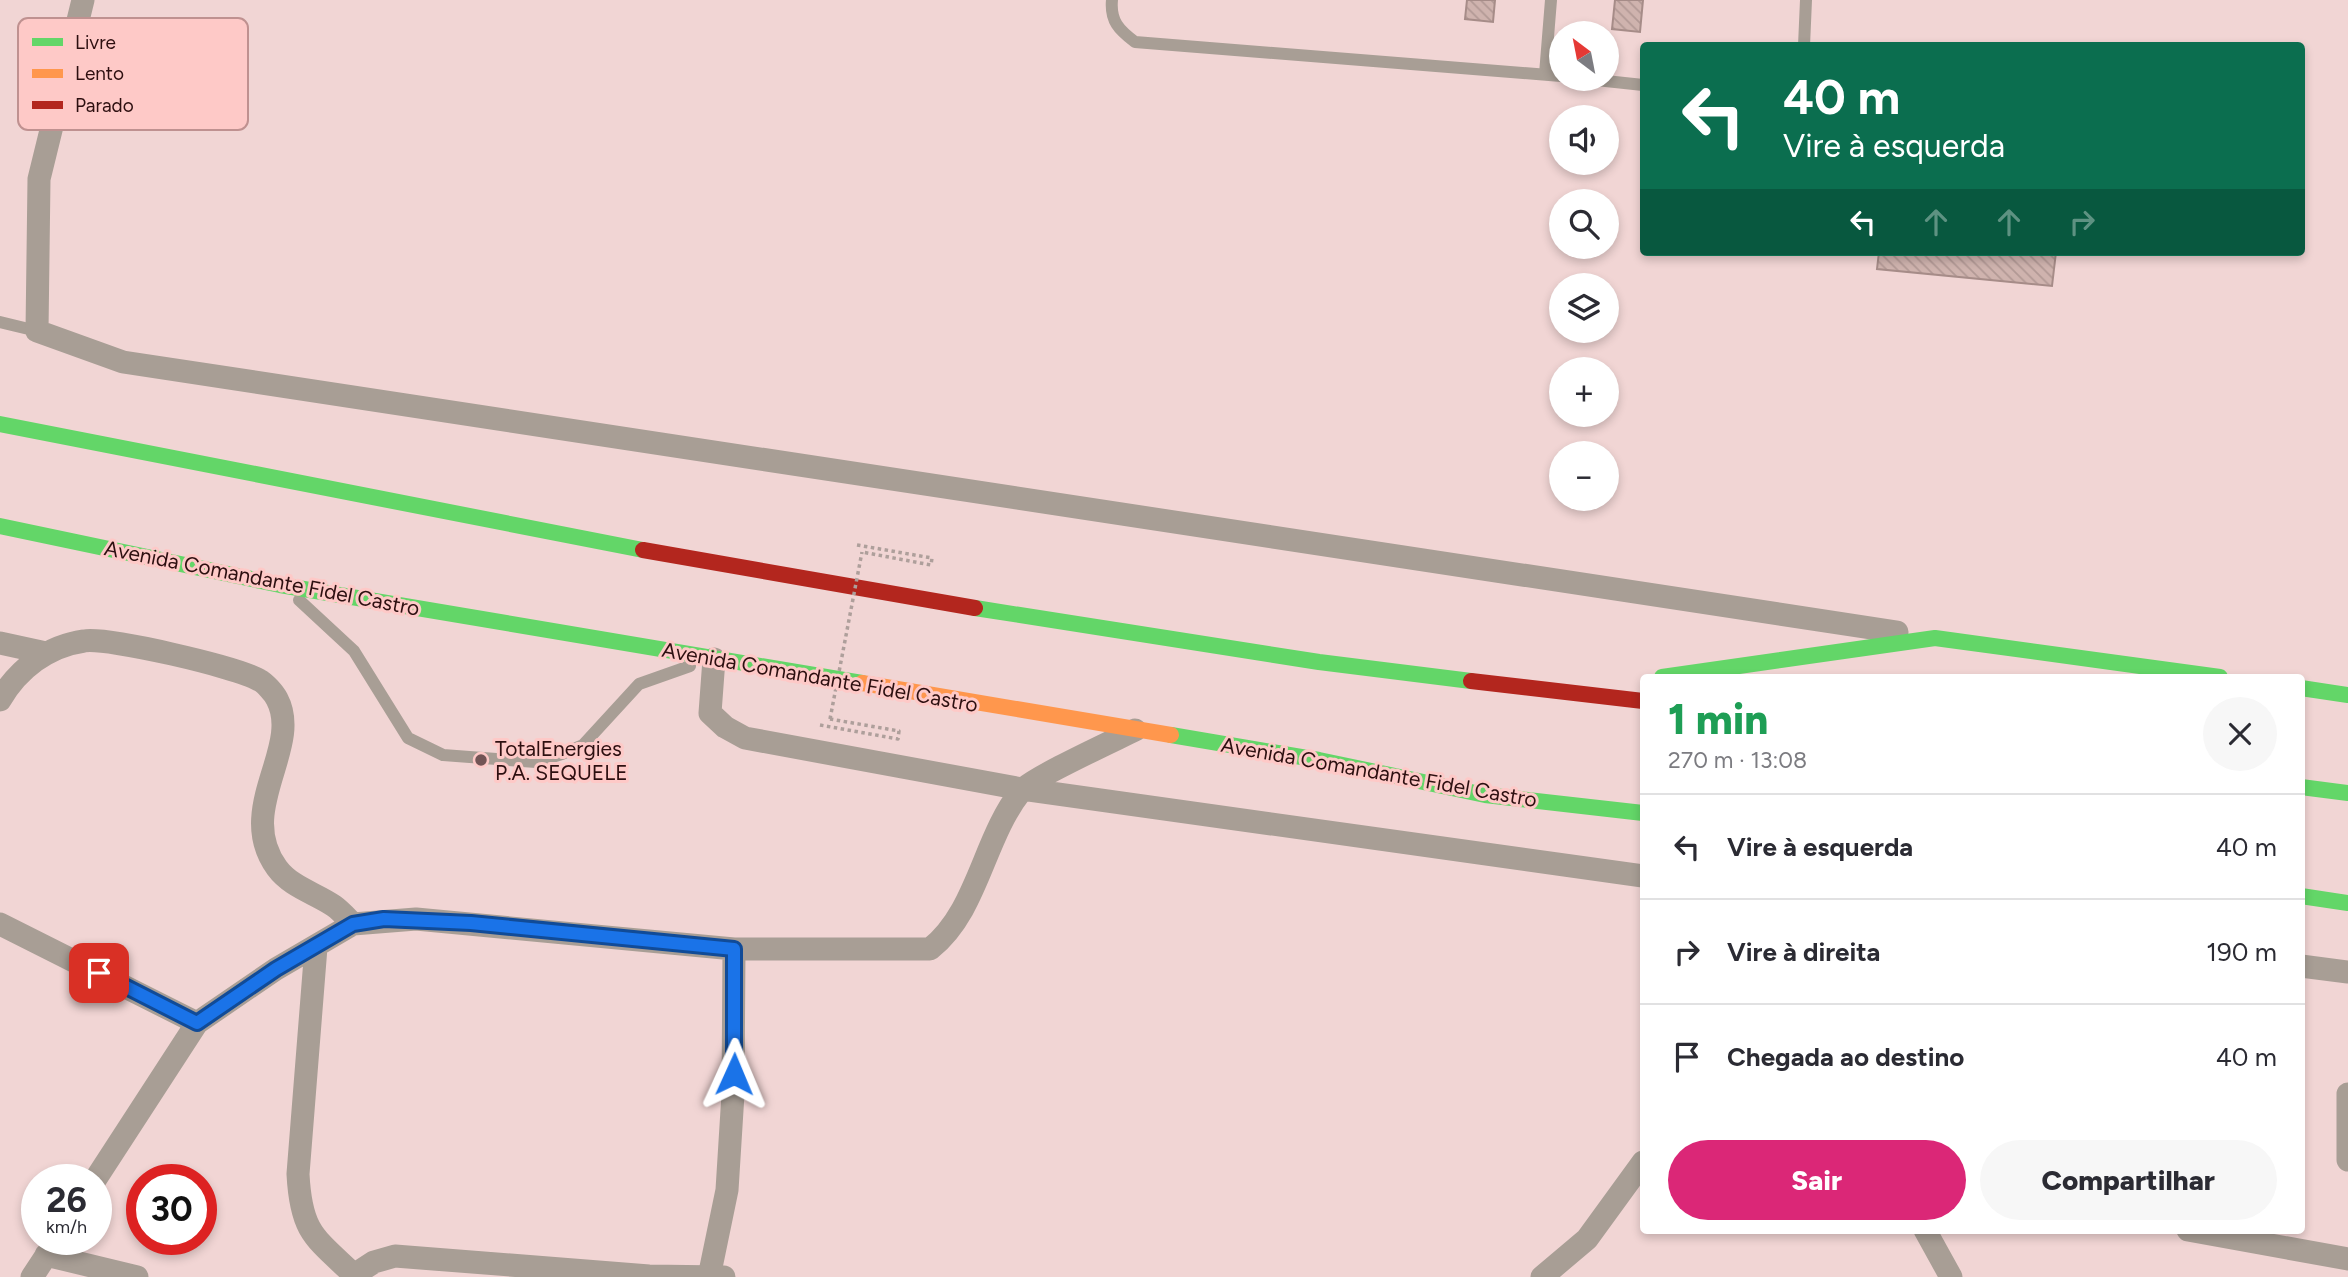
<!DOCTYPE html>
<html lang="pt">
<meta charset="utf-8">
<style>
:root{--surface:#fff;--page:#f7f7f7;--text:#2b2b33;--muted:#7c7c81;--line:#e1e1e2;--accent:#db2777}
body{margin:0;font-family:Figtree,sans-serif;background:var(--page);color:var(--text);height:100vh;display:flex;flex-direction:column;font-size:26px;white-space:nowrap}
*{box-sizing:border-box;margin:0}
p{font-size:23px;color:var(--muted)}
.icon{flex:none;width:38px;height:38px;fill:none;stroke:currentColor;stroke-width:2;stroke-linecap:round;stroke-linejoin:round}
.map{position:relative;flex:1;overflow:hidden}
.details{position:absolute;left:1640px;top:674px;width:665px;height:560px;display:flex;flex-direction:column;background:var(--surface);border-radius:7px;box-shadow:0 4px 10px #0003}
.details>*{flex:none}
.top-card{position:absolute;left:1640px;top:42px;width:665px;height:214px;border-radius:7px;box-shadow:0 4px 10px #0003;background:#0b6e4f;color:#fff;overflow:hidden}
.needle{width:46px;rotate:328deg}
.fabs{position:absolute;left:1549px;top:21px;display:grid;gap:14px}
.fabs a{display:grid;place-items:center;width:70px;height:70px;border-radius:50%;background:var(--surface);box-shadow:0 4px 10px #0003;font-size:35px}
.speed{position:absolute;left:21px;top:1164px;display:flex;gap:14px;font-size:35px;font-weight:700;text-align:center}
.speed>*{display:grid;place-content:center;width:91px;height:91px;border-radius:50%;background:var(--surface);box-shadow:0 4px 10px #0003;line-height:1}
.speed small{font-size:18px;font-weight:400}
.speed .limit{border:10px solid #d22;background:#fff;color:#111}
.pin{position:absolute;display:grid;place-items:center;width:60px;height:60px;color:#fff;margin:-30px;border-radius:14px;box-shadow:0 4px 10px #0006}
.me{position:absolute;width:77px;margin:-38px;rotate:1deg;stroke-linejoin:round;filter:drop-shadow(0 0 5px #0008)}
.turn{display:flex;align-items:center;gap:24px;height:147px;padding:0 28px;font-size:32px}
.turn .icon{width:91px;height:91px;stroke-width:2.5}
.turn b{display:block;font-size:49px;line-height:60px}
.lanes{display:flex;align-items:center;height:66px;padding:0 28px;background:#0003;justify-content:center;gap:35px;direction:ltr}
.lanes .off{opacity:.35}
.round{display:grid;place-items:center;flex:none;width:74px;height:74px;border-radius:37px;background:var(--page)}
.overview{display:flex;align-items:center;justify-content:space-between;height:119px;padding:0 28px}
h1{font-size:42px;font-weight:800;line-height:52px;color:#1e9e55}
.action{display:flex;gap:14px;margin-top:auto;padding:14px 28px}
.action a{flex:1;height:80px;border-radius:42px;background:var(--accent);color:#fff;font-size:28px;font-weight:800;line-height:80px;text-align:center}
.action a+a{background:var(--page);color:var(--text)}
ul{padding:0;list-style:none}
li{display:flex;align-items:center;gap:21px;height:105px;padding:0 28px;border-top:2px solid var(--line)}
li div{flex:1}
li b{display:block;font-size:26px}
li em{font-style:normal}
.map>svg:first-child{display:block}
.building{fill:url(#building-back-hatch);stroke:#a68c88;stroke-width:2}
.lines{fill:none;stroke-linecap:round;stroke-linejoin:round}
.path{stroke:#ae9f9b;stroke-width:3.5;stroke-dasharray:3.5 3.5;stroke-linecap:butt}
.lane{stroke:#a89e95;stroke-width:12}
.street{stroke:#a89e95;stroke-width:23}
.fast{stroke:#63d668;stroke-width:16}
.slow{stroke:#ff974d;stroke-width:16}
.jam{stroke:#b3261e;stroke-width:16}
.path-bridge{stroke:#ae9f9b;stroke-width:3.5;stroke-dasharray:3.5 3.5;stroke-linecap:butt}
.route-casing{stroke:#114b97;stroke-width:18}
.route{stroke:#1a73e8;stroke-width:12}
.poi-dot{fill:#725455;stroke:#fec9c7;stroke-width:2.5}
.labels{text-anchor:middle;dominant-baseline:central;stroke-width:6;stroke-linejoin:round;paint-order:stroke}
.street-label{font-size:21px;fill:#2d0f10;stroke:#fec9c7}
.poi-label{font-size:21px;fill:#2d0f10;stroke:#fec9c7;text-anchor:start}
.key{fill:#fec9c7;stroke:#bf9190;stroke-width:2}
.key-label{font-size:19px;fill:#2d0f10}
</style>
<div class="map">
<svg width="2348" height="1277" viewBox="0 0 2348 1277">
<defs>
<pattern id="building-back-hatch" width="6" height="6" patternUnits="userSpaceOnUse" patternTransform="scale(1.75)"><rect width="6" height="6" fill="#cfb3ae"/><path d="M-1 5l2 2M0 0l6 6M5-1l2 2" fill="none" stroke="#b29995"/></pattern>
</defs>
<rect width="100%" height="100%" fill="#f1d5d4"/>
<path class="building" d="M1467,0H1495L1493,22L1465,19Z
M1615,0H1643L1640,32L1612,29Z
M1879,252H2056L2052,286L1877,269Z"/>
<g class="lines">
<path class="path" d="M857,545L932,558L931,565L862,552
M820,725L898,739L899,731L830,719"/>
<path class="lane" d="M1112,0C1110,21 1119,30 1135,42L1561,76
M1804,46L1806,0
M1545,74L1551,0
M1587,79L1643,85
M0,322L37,331
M299,600L354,651L408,738L443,755L536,762L562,754L583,745L639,684L690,666"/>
<path class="street" d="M83,0L39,179L37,331L123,362L1897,632
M0,643L46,653
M714,659L710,713L725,727L745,738L1022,789L1643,876
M0,700C18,669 48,646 84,641C108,637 237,667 259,680C265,683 274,693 277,699C303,748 234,809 277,868C291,887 315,893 334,906C341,911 347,918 353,924
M0,924L197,1023
M316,947L298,1174C301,1232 314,1237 354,1275
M2301,966L2348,972
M2348,1094V1160
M95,1180L197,1023L276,969L353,924L416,919L734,949H930C978,911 983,839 1021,791C1030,779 1115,740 1135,730
M1925,1230L1951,1277
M2188,1230L2348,1259
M46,1255L137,1277
M32,1277L57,1239
M351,1277L374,1262L395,1256L649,1276L724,1277
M709,1277L727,1190L733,1094L734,949
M1542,1277L1587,1239L1643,1162"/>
<path class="fast" d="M0,424L643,550
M0,526L280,585L862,683
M975,608L1319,662L1471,681
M1662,677L1935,638L2220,677
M2301,688L2348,695
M1171,735L1319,760L1485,795L1643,813
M2301,787L2348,793
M2301,896L2348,903"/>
<path class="slow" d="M862,683L1171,735"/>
<path class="jam" d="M643,550L975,608
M1471,681L1643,701"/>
<path class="path-bridge" d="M830,719L862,552"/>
</g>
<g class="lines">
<defs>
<path id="route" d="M99,973L197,1023L276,969L353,924L384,919L471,923L734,949V1074"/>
</defs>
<use href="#route" class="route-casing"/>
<use href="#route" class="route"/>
</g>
<circle class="poi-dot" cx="481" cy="760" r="7"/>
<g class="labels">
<g class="street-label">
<text transform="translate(262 578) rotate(11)">Avenida Comandante Fidel Castro</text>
<text transform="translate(820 677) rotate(10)">Avenida Comandante Fidel Castro</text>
<text transform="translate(1379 772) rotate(10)">Avenida Comandante Fidel Castro</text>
</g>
<g class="poi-label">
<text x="495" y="748">TotalEnergies<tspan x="495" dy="24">P.A. SEQUELE</tspan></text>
</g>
</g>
<rect x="18" y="18" width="230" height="112" rx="10" class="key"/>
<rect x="32" y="38" width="31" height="8" fill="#63d668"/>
<rect x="32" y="69" width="31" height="9" fill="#ff974d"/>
<rect x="32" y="101" width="31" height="8" fill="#b3261e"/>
<g class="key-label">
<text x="75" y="49">Livre</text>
<text x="75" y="80">Lento</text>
<text x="75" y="112">Parado</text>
</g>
</svg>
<div class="fabs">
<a><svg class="needle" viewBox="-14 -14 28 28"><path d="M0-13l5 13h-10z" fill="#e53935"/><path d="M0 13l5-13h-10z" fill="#7c7c81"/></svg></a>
<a><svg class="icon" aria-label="sound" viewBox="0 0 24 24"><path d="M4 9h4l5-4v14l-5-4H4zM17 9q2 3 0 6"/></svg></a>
<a><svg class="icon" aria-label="search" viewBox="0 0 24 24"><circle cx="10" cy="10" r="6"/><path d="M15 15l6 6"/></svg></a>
<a><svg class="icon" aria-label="layers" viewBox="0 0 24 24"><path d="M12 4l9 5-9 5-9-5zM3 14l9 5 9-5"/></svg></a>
<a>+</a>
<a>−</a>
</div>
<div class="speed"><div>26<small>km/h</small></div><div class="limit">30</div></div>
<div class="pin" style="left:99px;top:973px;background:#d93025"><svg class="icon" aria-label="arrive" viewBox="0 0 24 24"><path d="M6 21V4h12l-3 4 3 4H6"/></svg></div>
<svg class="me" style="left:734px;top:1074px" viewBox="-20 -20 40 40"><path d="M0-17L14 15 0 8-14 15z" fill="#1a73e8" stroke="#fff" stroke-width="4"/></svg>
<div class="top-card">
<div class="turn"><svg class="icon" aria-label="left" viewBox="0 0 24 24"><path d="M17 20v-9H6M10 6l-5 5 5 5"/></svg><div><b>40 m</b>Vire à esquerda</div></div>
<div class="lanes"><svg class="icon" aria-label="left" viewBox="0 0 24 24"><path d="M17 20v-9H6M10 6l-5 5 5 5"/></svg><svg class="icon off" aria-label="ahead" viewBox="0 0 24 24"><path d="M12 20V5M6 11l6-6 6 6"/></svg><svg class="icon off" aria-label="ahead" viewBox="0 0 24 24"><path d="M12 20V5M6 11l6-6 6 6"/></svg><svg class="icon off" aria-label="right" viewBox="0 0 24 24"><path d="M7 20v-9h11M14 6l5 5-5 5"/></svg></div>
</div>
<section class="details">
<div class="overview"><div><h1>1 min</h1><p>270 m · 13:08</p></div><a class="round"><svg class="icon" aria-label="close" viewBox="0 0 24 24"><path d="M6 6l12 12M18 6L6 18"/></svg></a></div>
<ul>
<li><svg class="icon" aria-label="left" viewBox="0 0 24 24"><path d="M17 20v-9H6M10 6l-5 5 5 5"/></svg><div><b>Vire à esquerda</b></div><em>40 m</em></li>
<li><svg class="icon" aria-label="right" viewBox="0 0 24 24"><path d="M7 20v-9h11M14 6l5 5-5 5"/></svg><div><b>Vire à direita</b></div><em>190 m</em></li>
<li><svg class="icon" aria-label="arrive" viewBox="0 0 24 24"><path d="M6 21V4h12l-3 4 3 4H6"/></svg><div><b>Chegada ao destino</b></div><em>40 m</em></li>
</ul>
<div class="action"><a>Sair</a><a>Compartilhar</a></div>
</section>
</div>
